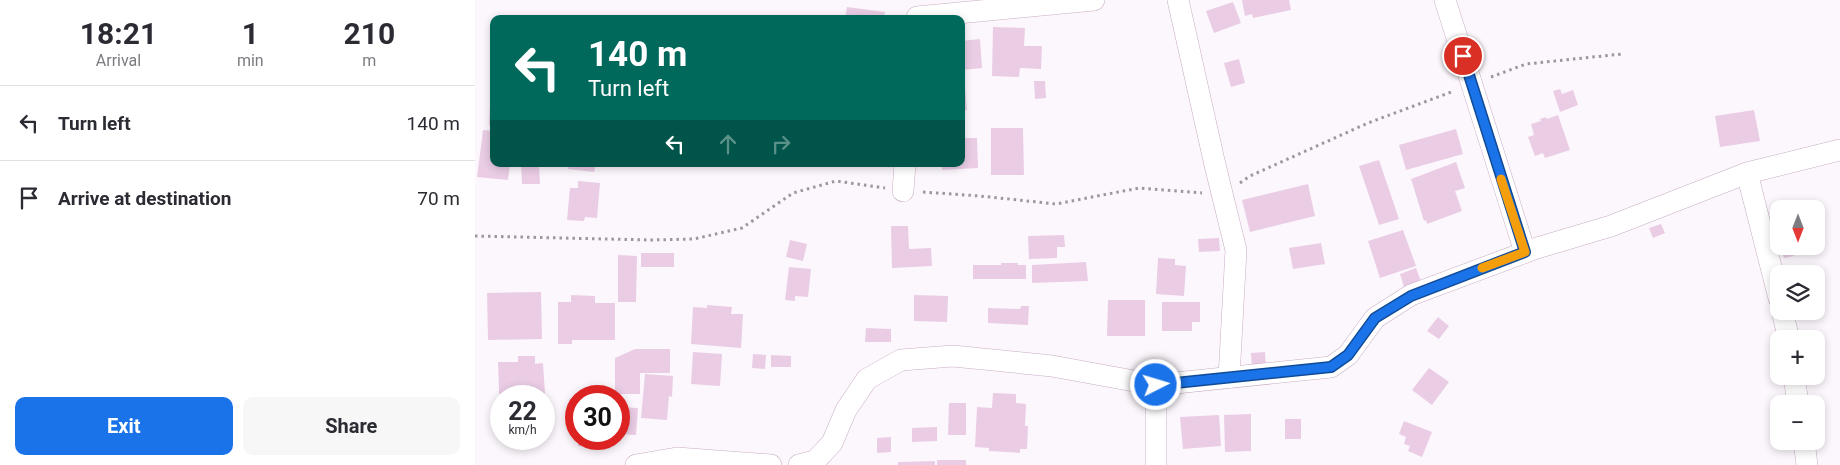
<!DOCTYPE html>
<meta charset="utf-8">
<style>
:root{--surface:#fff;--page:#f7f7f7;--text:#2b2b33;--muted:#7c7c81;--line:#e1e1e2;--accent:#1a73e8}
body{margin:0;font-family:Roboto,sans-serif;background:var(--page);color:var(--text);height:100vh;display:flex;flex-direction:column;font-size:19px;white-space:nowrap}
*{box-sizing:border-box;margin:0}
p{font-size:16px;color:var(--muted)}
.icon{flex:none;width:28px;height:28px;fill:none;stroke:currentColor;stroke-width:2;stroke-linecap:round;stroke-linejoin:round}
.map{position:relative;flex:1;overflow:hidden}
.side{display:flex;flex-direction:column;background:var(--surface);width:475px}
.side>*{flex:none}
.top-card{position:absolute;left:15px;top:15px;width:475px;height:152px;border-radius:10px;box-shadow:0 2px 8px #0003;background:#00695c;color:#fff;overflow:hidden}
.needle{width:32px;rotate:180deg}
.controls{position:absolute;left:1295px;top:200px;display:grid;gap:10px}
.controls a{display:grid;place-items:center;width:55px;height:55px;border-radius:10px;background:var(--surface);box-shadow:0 2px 8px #0003;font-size:25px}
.speed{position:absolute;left:15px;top:385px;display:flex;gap:10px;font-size:25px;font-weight:700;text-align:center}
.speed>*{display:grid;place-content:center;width:65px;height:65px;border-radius:50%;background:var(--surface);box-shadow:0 2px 8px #0003;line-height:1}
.speed small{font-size:12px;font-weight:400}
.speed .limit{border:8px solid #d22;background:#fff;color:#111}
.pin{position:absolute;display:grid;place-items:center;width:42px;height:42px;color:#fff;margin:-21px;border:2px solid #fff;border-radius:50%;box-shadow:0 1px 5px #0007}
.me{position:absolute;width:55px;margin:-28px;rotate:85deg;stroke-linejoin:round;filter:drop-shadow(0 0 4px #0008)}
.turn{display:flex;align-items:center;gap:18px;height:105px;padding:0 15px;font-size:22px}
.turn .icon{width:65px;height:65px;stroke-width:2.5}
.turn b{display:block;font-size:35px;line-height:42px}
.lanes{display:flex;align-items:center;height:48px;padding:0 15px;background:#0003;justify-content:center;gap:25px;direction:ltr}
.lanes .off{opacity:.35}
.eta{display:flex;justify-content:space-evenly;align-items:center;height:85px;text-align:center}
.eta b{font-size:30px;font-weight:700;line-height:35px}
.button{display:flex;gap:10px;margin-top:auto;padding:10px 15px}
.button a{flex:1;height:58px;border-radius:10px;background:var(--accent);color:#fff;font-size:20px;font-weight:700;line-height:58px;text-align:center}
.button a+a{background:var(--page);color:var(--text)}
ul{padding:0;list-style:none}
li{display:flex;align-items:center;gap:15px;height:75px;padding:0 15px;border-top:1px solid var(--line)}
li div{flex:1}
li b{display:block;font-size:19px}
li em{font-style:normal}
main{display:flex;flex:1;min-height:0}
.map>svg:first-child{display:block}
.building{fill:#eacde5}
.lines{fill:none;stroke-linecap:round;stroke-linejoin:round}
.minor-casing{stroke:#c9adc6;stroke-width:22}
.path{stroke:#9d969d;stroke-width:3;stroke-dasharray:2.5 4;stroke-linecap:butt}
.minor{stroke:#fff;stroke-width:21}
.route-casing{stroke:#114b97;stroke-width:12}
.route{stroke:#1a73e8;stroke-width:9}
.slow{stroke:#f59e0b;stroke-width:9}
</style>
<main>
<section class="side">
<div class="eta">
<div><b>18:21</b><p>Arrival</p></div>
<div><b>1</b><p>min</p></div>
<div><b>210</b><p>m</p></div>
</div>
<ul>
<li><svg class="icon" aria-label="left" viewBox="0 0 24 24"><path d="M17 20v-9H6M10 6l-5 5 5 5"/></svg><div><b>Turn left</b></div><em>140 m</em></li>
<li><svg class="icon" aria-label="arrive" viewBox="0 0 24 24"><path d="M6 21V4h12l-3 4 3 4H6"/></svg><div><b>Arrive at destination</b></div><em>70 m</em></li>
</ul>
<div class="button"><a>Exit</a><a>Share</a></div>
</section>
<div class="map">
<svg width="1365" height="465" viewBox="0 0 1365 465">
<rect width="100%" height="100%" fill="#fcf7fc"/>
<path class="building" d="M767,0H814L816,10L778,18L777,14L770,16Z
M758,2L766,23L739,33L731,11Z
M372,7L410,12L409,19H370Z
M518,27L550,28L549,46H567L566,69L545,68L544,77L517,76Z
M505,39L507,68L486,70V41Z
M764,59L770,83L756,87L749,63Z
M559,81H570L571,98L560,99Z
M486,87H490L492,110L486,111Z
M1085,89L1087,94L1098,90L1103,105L1085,112L1078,91Z
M15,105L19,106V125H14Z
M1279,110L1285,141L1245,147L1240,116Z
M1083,115L1095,150L1070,158L1068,153L1060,156L1053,137L1059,135L1056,124L1066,121L1065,119L1071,117L1072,119Z
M516,128H548L549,175H516Z
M981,129L988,154L931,170L924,145Z
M8,130L19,131V164H35L33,180L2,177Z
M486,138H502L503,168L467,170V164H486Z
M904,160L924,219L904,225L884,166Z
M981,162L990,188L980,191L987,211L952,224L951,220L949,221L936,179Z
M46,164H64L65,184H47Z
M94,164H121L119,172L93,169Z
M103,181L125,183L122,218L110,217L109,221L92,220L95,188H103Z
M833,184L840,216L775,232L767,200Z
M1186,224L1190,233L1178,238L1174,228Z
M416,226H433L434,249L456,248L457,266L417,268Z
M928,230L941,266L905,278L893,241Z
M589,235L590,247H582V258L554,259L553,236Z
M744,238L745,251L724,252L723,239Z
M315,240L332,244L328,261L311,257Z
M846,243L850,264L818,269L814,248Z
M1305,246H1317L1319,256L1309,258Z
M166,253H199V267H166Z
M143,255L162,256L161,302H143Z
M683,258L700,259V265L711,266L709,296L681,294Z
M611,262L613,281L557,283V265Z
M526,263H543V265H551V279H498V265H526Z
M314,267L336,269L333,297L320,296V301L310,300Z
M941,268L947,284L930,290L925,274Z
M66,292L67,339L13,340L12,293Z
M96,295L120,296V303H140V340H97V344H83V302H96Z
M439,295L473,296L472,322L439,321Z
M633,300H670V336H632Z
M687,302H725V322H717V331H687Z
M232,305L257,307L256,314H268L266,348L216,344L218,307L232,308Z
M546,306H554L553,325L513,323V308L545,309Z
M963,317L974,326L964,339L952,331Z
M391,328L416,329V342H390Z
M160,349H195V373H165V394H140V358Z
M218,352L247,354L245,386L216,384Z
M790,352L791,368L777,369L776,353Z
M278,354L291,355L290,369L277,368Z
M296,355L316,356V367H296Z
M43,356H60V364L68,363L71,408H69V396H26V421H25L23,362H43Z
M954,368L974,382L957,405L937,390Z
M170,374L198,376L197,397L194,396L192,420L166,418Z
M518,393L541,394V403L551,404L550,426H553L552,449H545V453L514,451V448L500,447L502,407L517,408Z
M474,403H491V435H473Z
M144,407L163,408L161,435L144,434Z
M776,414V451L750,452L749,415Z
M744,415L746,446L708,449L705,417Z
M810,419H826V439H810Z
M929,421L957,432L947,457L933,451L935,446L929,444L931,437L924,434Z
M462,427V441L437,442V428Z
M416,437V452L402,453V438Z
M103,439H131V446H103Z
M462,460H491V465H462Z
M460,461V465H423V462Z"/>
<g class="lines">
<defs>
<path id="minor" d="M703,0L740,165L761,250L754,378
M970,0L1050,252
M442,17L619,0
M1272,173L1304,298
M428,191L430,164
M1307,311L1314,339
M1319,376L1323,404
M681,385V465
M1329,441L1332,465
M161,465L202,458L296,465
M324,465L340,461L357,443L371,410L392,379L426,360L478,356L577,366L681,385L856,367L873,355L900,318L936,295L1062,248L1136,226L1272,173L1365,150"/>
</defs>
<use href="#minor" class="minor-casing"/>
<path class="path" d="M1016,77L1051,64L1147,54
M765,183L775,176L893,123L979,91
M448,192L505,196L581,204L664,188L727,193
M0,236L175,240L219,239L267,228L318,193L361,181L410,188"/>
<use href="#minor" class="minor"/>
</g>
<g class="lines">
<defs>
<path id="route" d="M681,385L856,367L873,355L900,318L936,296L1050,252L988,56"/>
</defs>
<use href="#route" class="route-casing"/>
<use href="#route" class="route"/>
<path class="slow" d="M1007,268L1050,252L1026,179"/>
</g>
</svg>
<div class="controls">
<a><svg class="needle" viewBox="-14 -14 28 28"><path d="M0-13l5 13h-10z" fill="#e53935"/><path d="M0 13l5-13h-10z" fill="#7c7c81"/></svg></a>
<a><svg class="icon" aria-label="layers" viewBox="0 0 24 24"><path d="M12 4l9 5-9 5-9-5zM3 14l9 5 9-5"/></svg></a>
<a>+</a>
<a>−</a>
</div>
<div class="speed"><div>22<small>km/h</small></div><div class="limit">30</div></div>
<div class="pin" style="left:988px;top:56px;background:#d93025"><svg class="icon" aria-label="arrive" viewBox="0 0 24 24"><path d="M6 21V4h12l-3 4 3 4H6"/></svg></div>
<svg class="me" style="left:681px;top:385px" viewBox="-20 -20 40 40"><circle r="17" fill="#1a73e8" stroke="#fff" stroke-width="3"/><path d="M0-11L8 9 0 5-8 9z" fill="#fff"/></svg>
<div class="top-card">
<div class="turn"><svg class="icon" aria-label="left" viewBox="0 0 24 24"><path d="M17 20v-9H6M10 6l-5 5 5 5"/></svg><div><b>140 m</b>Turn left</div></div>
<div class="lanes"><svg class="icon" aria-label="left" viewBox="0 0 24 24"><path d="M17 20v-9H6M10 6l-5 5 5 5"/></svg><svg class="icon off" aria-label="ahead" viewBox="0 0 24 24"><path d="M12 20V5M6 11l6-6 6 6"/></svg><svg class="icon off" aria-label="right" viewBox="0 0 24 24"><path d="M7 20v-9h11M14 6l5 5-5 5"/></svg></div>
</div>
</div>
</main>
